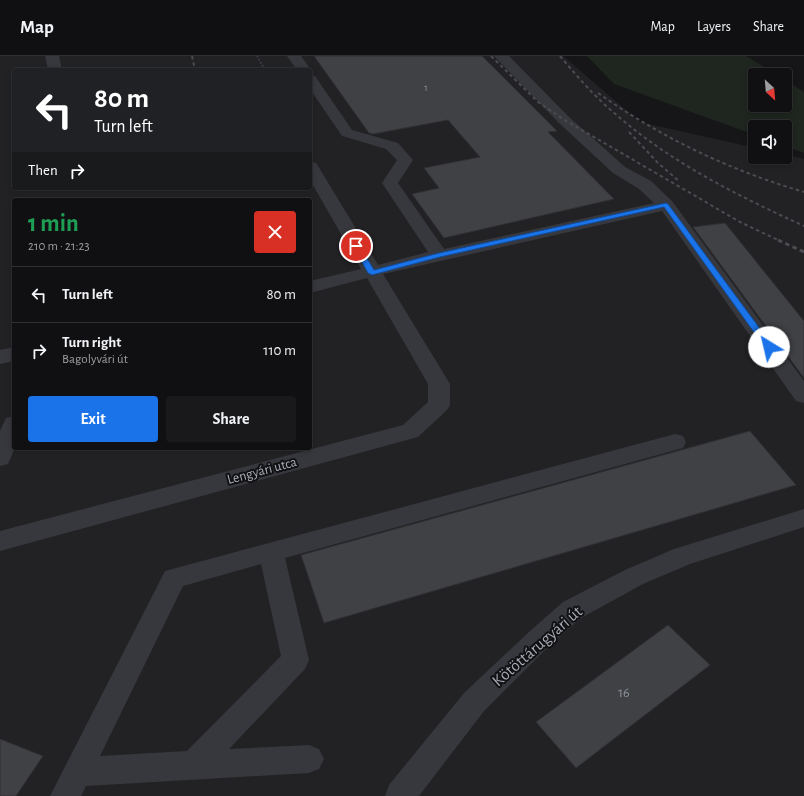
<!DOCTYPE html>
<meta charset="utf-8">
<style>
:root{--surface:#101012;--page:#19191b;--text:#f1f3f6;--muted:#9c9d9f;--line:#303032;--accent:#1a73e8}
body{margin:0;font-family:"Alegreya Sans",sans-serif;background:var(--page);color:var(--text);height:100vh;display:flex;flex-direction:column;font-size:15px;white-space:nowrap}
*{box-sizing:border-box;margin:0}
p{font-size:13px;color:var(--muted)}
.icon{flex:none;width:22px;height:22px;fill:none;stroke:currentColor;stroke-width:2;stroke-linecap:round;stroke-linejoin:round}
.map{position:relative;flex:1;overflow:hidden}
.side{position:absolute;left:12px;top:142px;width:300px;height:252px;display:flex;flex-direction:column;background:var(--surface);border-radius:4px;box-shadow:0 2px 6px #0003,0 0 0 1px var(--line)}
.side>*{flex:none}
.top-card{position:absolute;left:12px;top:12px;width:300px;height:122px;border-radius:4px;box-shadow:0 2px 6px #0003,0 0 0 1px var(--line);background:#202124;color:#fff;overflow:hidden}
.needle{width:26px;rotate:154deg}
.fabs{position:absolute;left:748px;top:12px;display:grid;gap:8px}
.fabs a{display:grid;place-items:center;width:44px;height:44px;border-radius:4px;background:var(--surface);box-shadow:0 2px 6px #0003,0 0 0 1px var(--line);font-size:20px}
.pin{position:absolute;display:grid;place-items:center;width:34px;height:34px;color:#fff;margin:-17px;border:2px solid #fff;border-radius:50%;box-shadow:0 1px 4px #0007}
.me{position:absolute;width:44px;margin:-22px;rotate:324deg;stroke-linejoin:round;filter:drop-shadow(0 0 3px #0008)}
.turn{display:flex;align-items:center;gap:14px;height:84px;padding:0 16px;font-size:18px}
.turn .icon{width:52px;height:52px;stroke-width:2.5}
.turn b{display:block;font-size:28px;line-height:34px}
.then{display:flex;align-items:center;height:38px;padding:0 16px;background:#0003;gap:8px;font-size:15px}
.round{display:grid;place-items:center;flex:none;width:42px;height:42px;border-radius:4px;background:var(--page)}
.headline{display:flex;align-items:center;justify-content:space-between;height:68px;padding:0 16px}
h1{font-size:24px;font-weight:600;line-height:30px;color:#1e9e55}
.primary-button{display:flex;gap:8px;margin-top:auto;padding:8px 16px}
.primary-button a{flex:1;height:46px;border-radius:4px;background:var(--accent);color:#fff;font-size:16px;font-weight:600;line-height:46px;text-align:center}
.primary-button a+a{background:var(--page);color:var(--text)}
ul{padding:0;list-style:none}
li{display:flex;align-items:center;gap:12px;height:56px;padding:0 16px;border-top:1px solid var(--line)}
li div{flex:1}
li b{display:block;font-size:15px}
li em{font-style:normal}
header{display:flex;align-items:center;gap:24px;box-sizing:border-box;height:56px;padding:0 20px;background:var(--surface);border-bottom:1px solid var(--line)}
header strong{font-size:19px}
nav{display:flex;gap:22px;margin-inline-start:auto;font-size:14px}
.map>svg:first-child{display:block}
.built{fill:#222225;fill-rule:evenodd}
.green{fill:#1e261f}
.building{fill:#404145;stroke:#303034}
.lines{fill:none;stroke-linecap:round;stroke-linejoin:round}
.path{stroke:#3d3f44;stroke-width:2;stroke-dasharray:1.5 2;stroke-linecap:butt}
.minor{fill:#37383d;fill-rule:evenodd}
.rail-far1{stroke:#4a4c52;stroke-width:2;stroke-dasharray:3.5 3;stroke-linecap:butt}
.rail{stroke:#4a4c52;stroke-width:3;stroke-dasharray:4.5 3.5;stroke-linecap:butt}
.route{fill:#1a73e8;stroke:#114b97}
.labels{text-anchor:middle;dominant-baseline:central;stroke-width:4;stroke-linejoin:round;paint-order:stroke}
.far-number-label{font-size:10px;fill:#8e929b}
.street-label{font-size:14px;fill:#a8adb8;stroke:#111113}
.near-number-label{font-size:14px;fill:#8e929b}
.near-street-label{font-size:17px;fill:#a8adb8;stroke:#111113}
</style>
<header>
<strong>Map</strong>
<nav><a>Map</a><a>Layers</a><a>Share</a></nav>
</header>
<div class="map">
<svg width="804" height="740" viewBox="0 0 804 740">
<rect width="100%" height="100%" fill="#161618"/>
<path class="built" d="M0,0H563L640,66L755,92V101H785V98L804,103V740H0ZM14,14H310V132H14ZM14,144H310V392H14Z"/>
<path class="green" d="M587,0H746L777,19H755V49H785V24L804,36V97L785,90V71H755V79L614,28Z"/>
<path class="building" d="M314,0H482L557,75L548,76L614,143L444,182L412,138L439,132L424,112L480,101L448,64L373,78L369,77Z
M725,167L804,265V322L693,171Z
M750,375L796,429L324,567L301,499Z
M668,569L710,609L576,712L536,666Z
M0,683L43,700L16,740H0Z"/>
<g class="lines">
<path class="path" d="M257,0L265,14"/>
<path class="minor" d="M45,0H59L62,14H48Z
M287,0H301L311,14H297Z
M494,0H509L568,60L625,111L651,125L672,145L804,325V347L796,345L662,155L383,218L450,328V349L447,354L418,381L0,495V475L403,369L428,346V328L367,222L310,237V225L361,213L310,124V105L316,107L318,110L378,209L428,196L382,127L397,104L386,93L342,80L310,33V19L315,20L352,74L398,87L413,104L398,127L444,193L654,147L639,133L613,117L558,66Z
M14,291V305L0,308V294Z
M14,360L15,392L8,408L0,410V375L6,362Z
M675,378L683,380L686,386L683,392L285,502L309,604L305,613L229,693L309,689L319,693L324,703L319,713L309,717L86,730L81,740H50L165,515ZM261,508L281,600L187,695L100,700L183,530Z
M804,453V471L690,508L643,528L581,562L548,591L484,655L419,740H385L389,729L464,637L530,575L563,546L625,514L674,493Z"/>
<path class="rail-far1" d="M192,0L195,14
M491,0L538,46L563,63L740,166L780,185
M560,0C576,19 593,39 612,55C668,105 736,139 804,170
M598,37C662,82 729,114 804,136
M629,76L658,107L680,126"/>
<path class="rail" d="M778,184L804,196"/>
</g>
<path class="route" d="M666,147L668,148L772,289V293H766L664,151L440,201L372,219L368,217L353,190L359,189L374,214L439,197Z"/>
<g class="labels">
<g class="far-number-label">
<text x="426" y="32">1</text>
</g>
<g class="street-label">
<text transform="translate(262 415) rotate(-15)">Lengyári utca</text>
</g>
<g class="near-number-label">
<text x="624" y="637">16</text>
</g>
<g class="near-street-label">
<text transform="translate(537 590) rotate(-41)">Kötöttárugyári út</text>
</g>
</g>
</svg>
<div class="fabs">
<a><svg class="needle" viewBox="-14 -14 28 28"><path d="M0-13l5 13h-10z" fill="#e53935"/><path d="M0 13l5-13h-10z" fill="#9c9d9f"/></svg></a>
<a><svg class="icon" aria-label="sound" viewBox="0 0 24 24"><path d="M4 9h4l5-4v14l-5-4H4zM17 9q2 3 0 6"/></svg></a>
</div>
<div class="pin" style="left:356px;top:190px;background:#d93025"><svg class="icon" aria-label="arrive" viewBox="0 0 24 24"><path d="M6 21V4h12l-3 4 3 4H6"/></svg></div>
<svg class="me" style="left:769px;top:291px" viewBox="-20 -20 40 40"><circle r="19" fill="#fff"/><path d="M0-13L10 11 0 6-10 11z" fill="#1a73e8"/></svg>
<div class="top-card">
<div class="turn"><svg class="icon" aria-label="left" viewBox="0 0 24 24"><path d="M17 20v-9H6M10 6l-5 5 5 5"/></svg><div><b>80 m</b>Turn left</div></div>
<div class="then">Then<svg class="icon" aria-label="right" viewBox="0 0 24 24"><path d="M7 20v-9h11M14 6l5 5-5 5"/></svg></div>
</div>
<section class="side">
<div class="headline"><div><h1>1 min</h1><p>210 m · 21:23</p></div><a class="round" style="background:#d93025;color:#fff"><svg class="icon" aria-label="close" viewBox="0 0 24 24"><path d="M6 6l12 12M18 6L6 18"/></svg></a></div>
<ul>
<li><svg class="icon" aria-label="left" viewBox="0 0 24 24"><path d="M17 20v-9H6M10 6l-5 5 5 5"/></svg><div><b>Turn left</b></div><em>80 m</em></li>
<li><svg class="icon" aria-label="right" viewBox="0 0 24 24"><path d="M7 20v-9h11M14 6l5 5-5 5"/></svg><div><b>Turn right</b><p>Bagolyvári út</p></div><em>110 m</em></li>
</ul>
<div class="primary-button"><a>Exit</a><a>Share</a></div>
</section>
</div>
